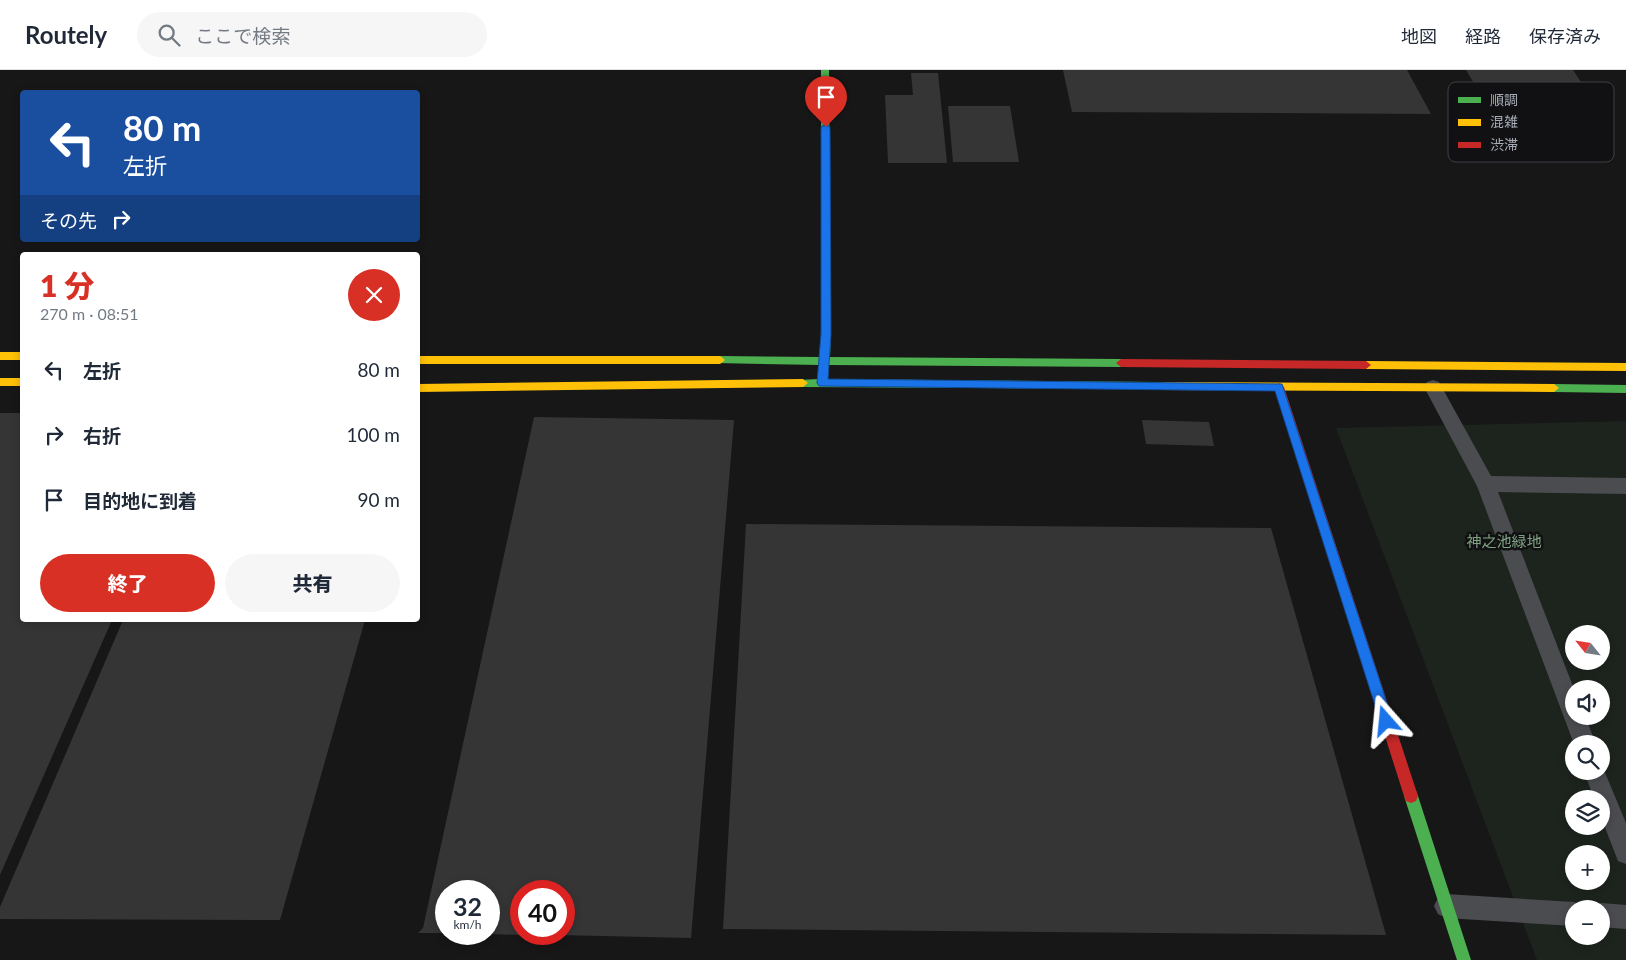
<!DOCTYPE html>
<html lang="ja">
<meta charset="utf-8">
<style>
:root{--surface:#fff;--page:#f6f6f7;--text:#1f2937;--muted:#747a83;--line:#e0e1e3;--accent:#d93025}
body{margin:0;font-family:Lato,"Noto Sans JP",sans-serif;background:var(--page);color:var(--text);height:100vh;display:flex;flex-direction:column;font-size:19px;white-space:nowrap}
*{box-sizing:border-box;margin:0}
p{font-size:16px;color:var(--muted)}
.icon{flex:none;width:28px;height:28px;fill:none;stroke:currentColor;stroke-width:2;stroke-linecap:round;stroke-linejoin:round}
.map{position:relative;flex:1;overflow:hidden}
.sheet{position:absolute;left:20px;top:182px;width:400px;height:370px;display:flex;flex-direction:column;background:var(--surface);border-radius:5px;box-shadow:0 2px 8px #0003}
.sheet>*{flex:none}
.top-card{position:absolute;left:20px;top:20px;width:400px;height:152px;border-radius:5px;box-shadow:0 2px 8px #0003;background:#1a4fa0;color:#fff;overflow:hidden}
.needle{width:32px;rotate:300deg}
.controls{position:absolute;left:1565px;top:555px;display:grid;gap:10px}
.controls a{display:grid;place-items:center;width:45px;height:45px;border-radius:50%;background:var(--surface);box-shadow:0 2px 8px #0003;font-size:25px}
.speed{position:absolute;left:435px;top:810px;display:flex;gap:10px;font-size:25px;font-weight:700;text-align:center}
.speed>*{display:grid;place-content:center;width:65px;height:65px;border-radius:50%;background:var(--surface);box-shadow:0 2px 8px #0003;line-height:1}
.speed small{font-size:12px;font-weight:400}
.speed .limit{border:8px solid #d22;background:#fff;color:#111}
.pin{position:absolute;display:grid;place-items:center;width:42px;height:42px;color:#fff;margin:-51px -21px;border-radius:50% 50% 50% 0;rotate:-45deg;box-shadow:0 0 5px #0007}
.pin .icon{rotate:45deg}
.me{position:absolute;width:55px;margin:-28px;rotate:342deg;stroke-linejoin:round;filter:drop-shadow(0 0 4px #0008)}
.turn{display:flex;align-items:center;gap:18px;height:105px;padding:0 20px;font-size:22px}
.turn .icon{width:65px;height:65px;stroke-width:2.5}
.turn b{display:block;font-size:35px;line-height:42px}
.then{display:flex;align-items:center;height:48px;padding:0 20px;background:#0003;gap:10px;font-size:19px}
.round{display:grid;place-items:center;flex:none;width:52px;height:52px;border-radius:26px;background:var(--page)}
.summary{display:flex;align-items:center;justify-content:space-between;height:85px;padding:0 20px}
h1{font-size:30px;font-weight:800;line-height:38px;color:var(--accent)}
.cta{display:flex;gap:10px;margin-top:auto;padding:10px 20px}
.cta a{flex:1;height:58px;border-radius:30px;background:var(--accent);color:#fff;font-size:20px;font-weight:800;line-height:58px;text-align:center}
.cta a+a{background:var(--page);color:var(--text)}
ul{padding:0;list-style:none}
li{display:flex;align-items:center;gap:15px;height:65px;padding:0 20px}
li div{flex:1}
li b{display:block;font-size:19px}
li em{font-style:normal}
header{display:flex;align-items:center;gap:30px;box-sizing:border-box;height:70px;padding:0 25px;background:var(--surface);border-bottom:1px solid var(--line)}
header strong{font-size:24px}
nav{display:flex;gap:28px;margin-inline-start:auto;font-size:18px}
.search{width:350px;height:45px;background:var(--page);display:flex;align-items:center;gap:12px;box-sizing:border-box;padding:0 18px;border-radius:28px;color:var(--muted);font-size:19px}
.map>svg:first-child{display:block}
.green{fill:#1d241e;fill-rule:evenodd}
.building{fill:#353536}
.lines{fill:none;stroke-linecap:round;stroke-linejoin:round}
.lane{fill:#4b4c50;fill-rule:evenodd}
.fast{fill:#4caf50;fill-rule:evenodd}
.slow{fill:#ffc107;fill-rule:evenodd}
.jam{fill:#c62828;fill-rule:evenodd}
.route{fill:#1a73e8;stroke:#114b97}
.labels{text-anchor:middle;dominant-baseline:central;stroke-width:5;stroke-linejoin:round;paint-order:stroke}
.park-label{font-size:15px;fill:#7fa381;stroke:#111113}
.key{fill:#111113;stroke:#3e4045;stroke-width:1}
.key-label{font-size:14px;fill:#a8adb8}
</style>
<header>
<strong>Routely</strong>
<div class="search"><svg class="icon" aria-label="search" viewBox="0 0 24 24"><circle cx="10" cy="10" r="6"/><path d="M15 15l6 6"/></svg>ここで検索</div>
<nav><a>地図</a><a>経路</a><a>保存済み</a></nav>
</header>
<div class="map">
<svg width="1626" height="890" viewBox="0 0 1626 890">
<rect width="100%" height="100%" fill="#171717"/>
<path class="green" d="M1626,351V890H1537L1336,358ZM1574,564H1601V591H1574ZM1574,619H1601V646H1574ZM1574,674H1601V701H1574ZM1574,729H1601V756H1574ZM1574,784H1601V811H1574ZM1574,839H1601V866H1574Z"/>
<path class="building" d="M1063,0H1407L1431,44L1072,42Z
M1466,0H1573L1583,15H1475Z
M911,3H938L947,93H888L885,25H913Z
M948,36H1010L1019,92H953Z
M0,343H22V550H112L0,805Z
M534,347L734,350L691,868L556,865V864H564V821H521V865L489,864V821H446V863H418L423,858Z
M1142,350L1209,352L1214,376L1146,374Z
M746,454L1271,458L1386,865L723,859Z
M123,550H365L280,850L0,849V837Z"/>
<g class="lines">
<path class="lane" d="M1433,310L1439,312L1491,406L1626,408V424L1498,422L1574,619V646H1585L1596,674H1574L1477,416L1424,317L1427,312Z
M1601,693L1626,753V794L1618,791L1601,747V729H1594L1584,701H1601Z
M1446,824L1574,832L1582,836L1584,839H1574V856L1446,848L1438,844L1434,836L1438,828Z
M1601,833L1626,835V859L1601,857V839H1592Z"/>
<path class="fast" d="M821,0H829L831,265L830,287L1121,289L1126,293L1121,297L829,295L828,309L1163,312L1167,313L1168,316L1167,319L803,317L799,316L798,313L799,310L818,309L819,295L716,293L715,290L716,287L720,286L819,287L821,265Z
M1554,314L1626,315V323L1554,322L1549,318Z
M1411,719L1416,721L1418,726L1471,890H1457L1404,726L1406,721Z"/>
<path class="slow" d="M0,282H22V290H0Z
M418,286H720L725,290L720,294H418Z
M1366,291L1626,293V301L1366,299L1361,295Z
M0,308H22V316H0Z
M803,309L808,313L803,317L418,322V314Z
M1163,312L1554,314L1559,318L1554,322L1163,320L1158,316Z"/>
<path class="jam" d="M1121,289L1366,291L1371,295L1366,299L1121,297L1116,293Z
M1279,313L1284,317L1418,726L1416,731L1411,733L1406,731L1404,726L1274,317Z"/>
</g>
<path class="route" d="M826,54L830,57L831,264L828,309L1282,314L1393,651L1391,655L1386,657L1382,655L1380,651L1275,321L819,316L817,313L821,264V57Z"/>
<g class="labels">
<g class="park-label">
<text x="1504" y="471">神之池緑地</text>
</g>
</g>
<rect x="1448" y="12" width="166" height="80" rx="8" class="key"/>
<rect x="1458" y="27" width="23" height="6" fill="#4caf50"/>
<rect x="1458" y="49" width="23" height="7" fill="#ffc107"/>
<rect x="1458" y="72" width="23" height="6" fill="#c62828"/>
<g class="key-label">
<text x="1490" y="35">順調</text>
<text x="1490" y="57">混雑</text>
<text x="1490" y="80">渋滞</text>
</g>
</svg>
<div class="controls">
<a><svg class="needle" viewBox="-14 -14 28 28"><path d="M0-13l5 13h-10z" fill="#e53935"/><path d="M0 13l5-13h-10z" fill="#747a83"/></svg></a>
<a><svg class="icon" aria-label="sound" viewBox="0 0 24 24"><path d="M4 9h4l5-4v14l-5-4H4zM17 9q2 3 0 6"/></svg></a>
<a><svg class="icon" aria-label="search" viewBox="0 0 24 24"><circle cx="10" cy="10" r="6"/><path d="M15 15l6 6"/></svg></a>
<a><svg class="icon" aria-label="layers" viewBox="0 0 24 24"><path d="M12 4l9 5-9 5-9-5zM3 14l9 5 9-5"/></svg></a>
<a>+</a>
<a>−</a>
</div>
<div class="speed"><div>32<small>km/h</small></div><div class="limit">40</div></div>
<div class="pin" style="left:826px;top:57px;background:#d93025"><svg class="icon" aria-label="arrive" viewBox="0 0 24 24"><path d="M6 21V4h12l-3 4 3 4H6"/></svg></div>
<svg class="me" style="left:1386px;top:651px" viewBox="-20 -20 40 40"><path d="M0-17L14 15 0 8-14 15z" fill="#1a73e8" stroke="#fff" stroke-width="4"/></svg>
<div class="top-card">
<div class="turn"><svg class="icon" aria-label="left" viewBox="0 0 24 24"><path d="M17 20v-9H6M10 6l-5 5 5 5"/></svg><div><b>80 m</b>左折</div></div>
<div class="then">その先<svg class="icon" aria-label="right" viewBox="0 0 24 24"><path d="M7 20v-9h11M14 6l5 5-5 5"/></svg></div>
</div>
<section class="sheet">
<div class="summary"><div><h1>1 分</h1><p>270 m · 08:51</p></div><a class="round" style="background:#d93025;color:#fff"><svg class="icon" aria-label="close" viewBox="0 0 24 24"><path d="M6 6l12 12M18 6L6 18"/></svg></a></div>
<ul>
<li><svg class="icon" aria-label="left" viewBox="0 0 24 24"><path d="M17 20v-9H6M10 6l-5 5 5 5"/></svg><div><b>左折</b></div><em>80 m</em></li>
<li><svg class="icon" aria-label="right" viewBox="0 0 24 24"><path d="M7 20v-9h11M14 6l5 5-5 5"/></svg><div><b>右折</b></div><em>100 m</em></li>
<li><svg class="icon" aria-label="arrive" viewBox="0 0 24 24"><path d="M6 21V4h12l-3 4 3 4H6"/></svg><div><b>目的地に到着</b></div><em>90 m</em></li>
</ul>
<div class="cta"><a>終了</a><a>共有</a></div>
</section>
</div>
